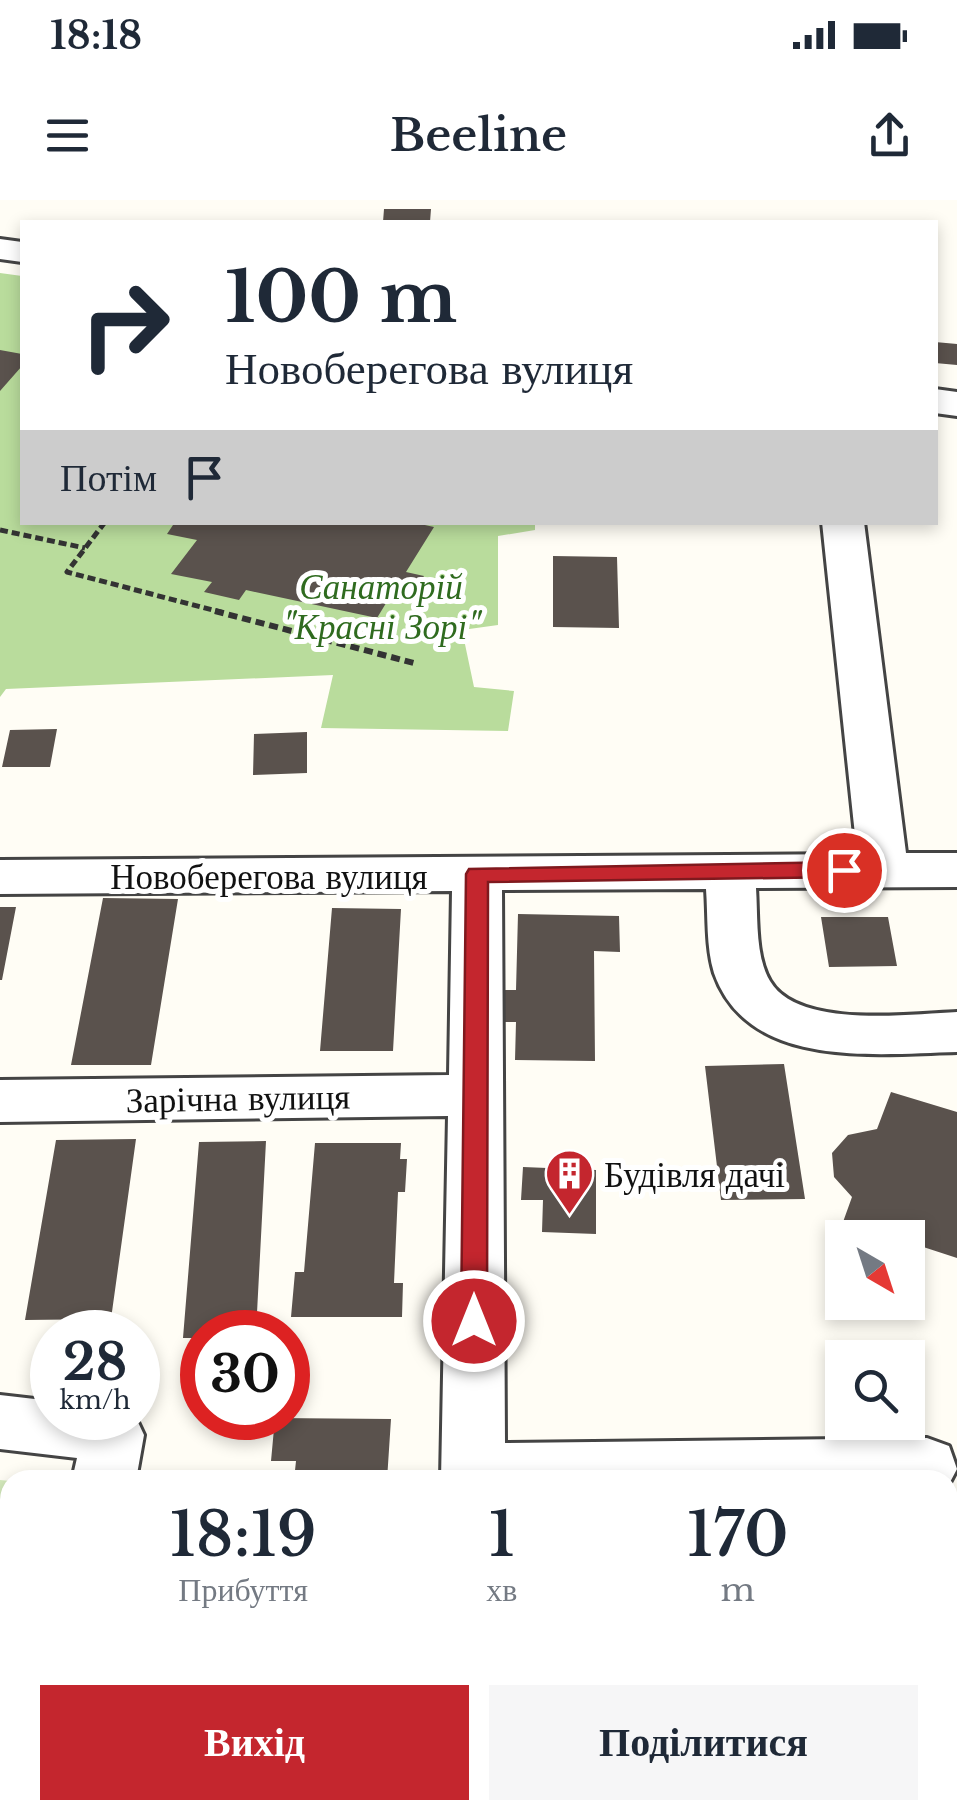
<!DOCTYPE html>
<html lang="uk">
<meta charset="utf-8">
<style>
:root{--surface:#fff;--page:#f6f6f7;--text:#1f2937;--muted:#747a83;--accent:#c4262e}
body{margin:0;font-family:"Libre Baskerville",serif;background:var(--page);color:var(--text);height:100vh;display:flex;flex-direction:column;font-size:38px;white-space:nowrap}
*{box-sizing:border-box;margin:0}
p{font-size:32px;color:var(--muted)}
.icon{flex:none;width:55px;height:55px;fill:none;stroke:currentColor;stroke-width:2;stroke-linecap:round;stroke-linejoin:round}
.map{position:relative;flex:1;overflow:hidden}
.side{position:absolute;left:0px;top:1270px;width:958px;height:350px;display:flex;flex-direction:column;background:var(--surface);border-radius:30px 30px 0 0;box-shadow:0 5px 15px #0003}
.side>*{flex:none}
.hud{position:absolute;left:20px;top:20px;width:918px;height:305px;border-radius:0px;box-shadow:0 5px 15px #0003;background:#fff;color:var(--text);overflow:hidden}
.needle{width:65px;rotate:141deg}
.buttons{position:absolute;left:825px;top:1020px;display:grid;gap:20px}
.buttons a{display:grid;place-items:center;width:100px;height:100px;border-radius:0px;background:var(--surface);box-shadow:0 5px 15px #0003;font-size:50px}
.speed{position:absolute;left:30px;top:1110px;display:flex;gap:20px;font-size:50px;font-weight:700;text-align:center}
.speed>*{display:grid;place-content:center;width:130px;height:130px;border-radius:50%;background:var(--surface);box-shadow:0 5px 15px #0003;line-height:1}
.speed small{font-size:25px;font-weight:400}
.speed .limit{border:15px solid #d22;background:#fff;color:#111}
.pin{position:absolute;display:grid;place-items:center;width:85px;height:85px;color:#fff;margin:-42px;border:5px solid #fff;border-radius:50%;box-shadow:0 2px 10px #0007}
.me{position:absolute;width:110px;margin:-55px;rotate:0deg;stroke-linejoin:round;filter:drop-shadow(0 0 8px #0008)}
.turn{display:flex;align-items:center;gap:35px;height:210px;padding:0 40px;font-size:45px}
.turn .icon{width:130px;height:130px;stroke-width:2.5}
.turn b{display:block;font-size:70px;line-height:85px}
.then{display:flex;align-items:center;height:95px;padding:0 40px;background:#0003;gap:20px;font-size:38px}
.eta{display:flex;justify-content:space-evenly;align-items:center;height:170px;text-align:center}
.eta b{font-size:60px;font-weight:600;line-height:70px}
.primary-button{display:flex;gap:20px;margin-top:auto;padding:20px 40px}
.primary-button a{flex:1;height:115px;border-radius:0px;background:var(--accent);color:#fff;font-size:40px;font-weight:600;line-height:115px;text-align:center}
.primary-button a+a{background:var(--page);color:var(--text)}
.status{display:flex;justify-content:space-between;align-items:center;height:70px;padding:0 50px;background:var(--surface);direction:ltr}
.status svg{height:28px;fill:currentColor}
header{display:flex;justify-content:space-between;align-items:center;height:130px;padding:0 40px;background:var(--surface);font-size:45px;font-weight:600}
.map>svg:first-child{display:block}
.green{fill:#d5ebbd}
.forest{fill:#b9dc9c}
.building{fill:#5a524d}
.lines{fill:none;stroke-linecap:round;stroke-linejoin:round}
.minor-casing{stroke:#444;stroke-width:6}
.path-far2{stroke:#333;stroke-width:5;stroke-dasharray:8 4;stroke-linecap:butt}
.path-far1{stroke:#333;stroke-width:6;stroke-dasharray:9 5;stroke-linecap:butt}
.path{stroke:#333;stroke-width:8;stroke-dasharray:12 6;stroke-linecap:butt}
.minor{fill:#fff;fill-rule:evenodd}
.route{fill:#c4262e;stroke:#7f191e;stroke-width:2.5}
.labels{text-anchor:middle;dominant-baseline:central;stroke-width:10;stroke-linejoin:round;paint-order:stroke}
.park-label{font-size:35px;font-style:italic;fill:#2f6b1f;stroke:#fff}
.street-label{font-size:35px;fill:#111;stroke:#fff}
.poi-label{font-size:35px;fill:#111;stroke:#fff;text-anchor:start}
</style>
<div class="status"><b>18:18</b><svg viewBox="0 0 49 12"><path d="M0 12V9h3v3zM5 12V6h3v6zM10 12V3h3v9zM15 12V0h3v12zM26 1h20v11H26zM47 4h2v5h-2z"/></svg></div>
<header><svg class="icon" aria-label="menu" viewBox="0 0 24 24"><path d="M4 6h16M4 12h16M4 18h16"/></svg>Beeline<svg class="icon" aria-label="share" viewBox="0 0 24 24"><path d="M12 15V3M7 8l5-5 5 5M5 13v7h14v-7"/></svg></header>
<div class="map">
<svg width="957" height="1620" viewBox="0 0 957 1620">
<rect width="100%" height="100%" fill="#fffdf5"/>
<path class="green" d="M0,1280L10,1281V1610H258L265,1620H0Z"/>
<path class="forest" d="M0,73L22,76V322L535,323V330L498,336V425L462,430L474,487L514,491L508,531L321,528L333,475L6,489L0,497Z"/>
<path class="building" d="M384,9H431L430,22H383Z
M935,142L957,144V165L935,163Z
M0,150L22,154V166L0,191Z
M175,322H411L434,327L406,372L424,376L409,399L391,395L377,418L246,390L239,400L204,392L212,382L171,374L197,340L167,334Z
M553,356L617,357L619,428L553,427Z
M57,529L50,567H2L10,530Z
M307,532V573L253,575L254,534Z
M103,698L178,699L151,865H71Z
M0,707H16L2,780H0Z
M332,708L401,709L393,851H320Z
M518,714L619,716L620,752L594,751L595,861L515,860L516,822H487L488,790H516Z
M821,717H888L897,766L829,767Z
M784,864L805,999L721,1000L705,866Z
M891,892L957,912V1058L908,1042V1038H893L843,1022L852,997L834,977L832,953L848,935L877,929Z
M136,939L111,1119L25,1120L56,940Z
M266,941L256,1132H202V1138H183L199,942Z
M315,943H401L400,959H407L405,992H398L394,1083H403L402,1117H291L295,1072H304Z
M523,967L596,970V1034L542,1032L543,1000H521Z
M275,1218L391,1219L387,1280H294L296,1261H271Z
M957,1507V1620H919L916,1610H948V1563H951L948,1508Z
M582,1610H684L686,1620H583Z"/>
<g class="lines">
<defs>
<path id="minor" d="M0,39L22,42V62L0,59Z
M935,189L957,192V216L935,213Z
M822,322H864L906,653H957V687L756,688C758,717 755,756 770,781C798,829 910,814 957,812V852C875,854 748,870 714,773C706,747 708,716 706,689L502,690L505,1243L927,1238L949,1246L957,1269L948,1286V1280H441L448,916L0,922V880L449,875L452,691L0,694V660L857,654Z
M0,1195L52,1201V1218H136L144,1235L136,1280H72L77,1258L0,1249Z
M436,1610H508V1620H436Z"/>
</defs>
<use href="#minor" class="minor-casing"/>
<path class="path-far2" d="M105,322L67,372L224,413
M0,330L85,348"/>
<path class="path-far1" d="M215,411L414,463"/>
<path class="path" d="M0,1573L10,1568"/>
<use href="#minor" class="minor"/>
</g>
<path class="route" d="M844,662L855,670L844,677L488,682L487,1121L483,1129L474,1132L465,1129L461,1121L466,674L469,669Z"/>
<defs>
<symbol id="building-pin" viewBox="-11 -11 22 30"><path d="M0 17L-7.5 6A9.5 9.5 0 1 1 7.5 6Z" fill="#c4262e" stroke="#fff"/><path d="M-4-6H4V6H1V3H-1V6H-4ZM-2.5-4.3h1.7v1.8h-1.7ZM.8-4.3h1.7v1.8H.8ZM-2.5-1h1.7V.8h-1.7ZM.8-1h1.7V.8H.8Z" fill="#fff"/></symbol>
</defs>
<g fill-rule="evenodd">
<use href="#building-pin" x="542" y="946" width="55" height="75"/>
</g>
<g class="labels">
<g class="park-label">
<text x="381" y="386">Санаторій<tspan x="381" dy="40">"Красні Зорі"</tspan></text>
</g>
<g class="street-label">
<text x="269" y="676">Новоберегова вулиця</text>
<text transform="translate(238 898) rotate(-1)">Зарічна вулиця</text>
</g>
<g class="poi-label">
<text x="604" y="974">Будівля дачі</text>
</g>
</g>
</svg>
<div class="buttons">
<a><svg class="needle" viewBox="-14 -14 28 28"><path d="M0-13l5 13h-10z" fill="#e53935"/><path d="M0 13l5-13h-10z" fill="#747a83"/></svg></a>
<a><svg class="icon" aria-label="search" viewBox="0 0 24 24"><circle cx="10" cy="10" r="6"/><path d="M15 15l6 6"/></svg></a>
</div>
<div class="speed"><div>28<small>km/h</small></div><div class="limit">30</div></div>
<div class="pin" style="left:844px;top:670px;background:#d93025"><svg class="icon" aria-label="arrive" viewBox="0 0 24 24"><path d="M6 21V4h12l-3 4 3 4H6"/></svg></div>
<svg class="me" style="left:474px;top:1121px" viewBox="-20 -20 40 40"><circle r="17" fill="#c4262e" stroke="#fff" stroke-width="3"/><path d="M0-11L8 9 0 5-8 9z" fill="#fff"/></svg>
<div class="hud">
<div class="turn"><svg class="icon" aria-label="right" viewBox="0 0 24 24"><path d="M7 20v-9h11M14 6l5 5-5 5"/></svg><div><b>100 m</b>Новоберегова вулиця</div></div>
<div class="then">Потім<svg class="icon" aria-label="arrive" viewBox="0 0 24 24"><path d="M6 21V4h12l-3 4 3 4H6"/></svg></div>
</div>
<section class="side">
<div class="eta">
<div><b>18:19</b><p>Прибуття</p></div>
<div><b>1</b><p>хв</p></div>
<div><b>170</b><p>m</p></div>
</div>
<div class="primary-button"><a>Вихід</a><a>Поділитися</a></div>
</section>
</div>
